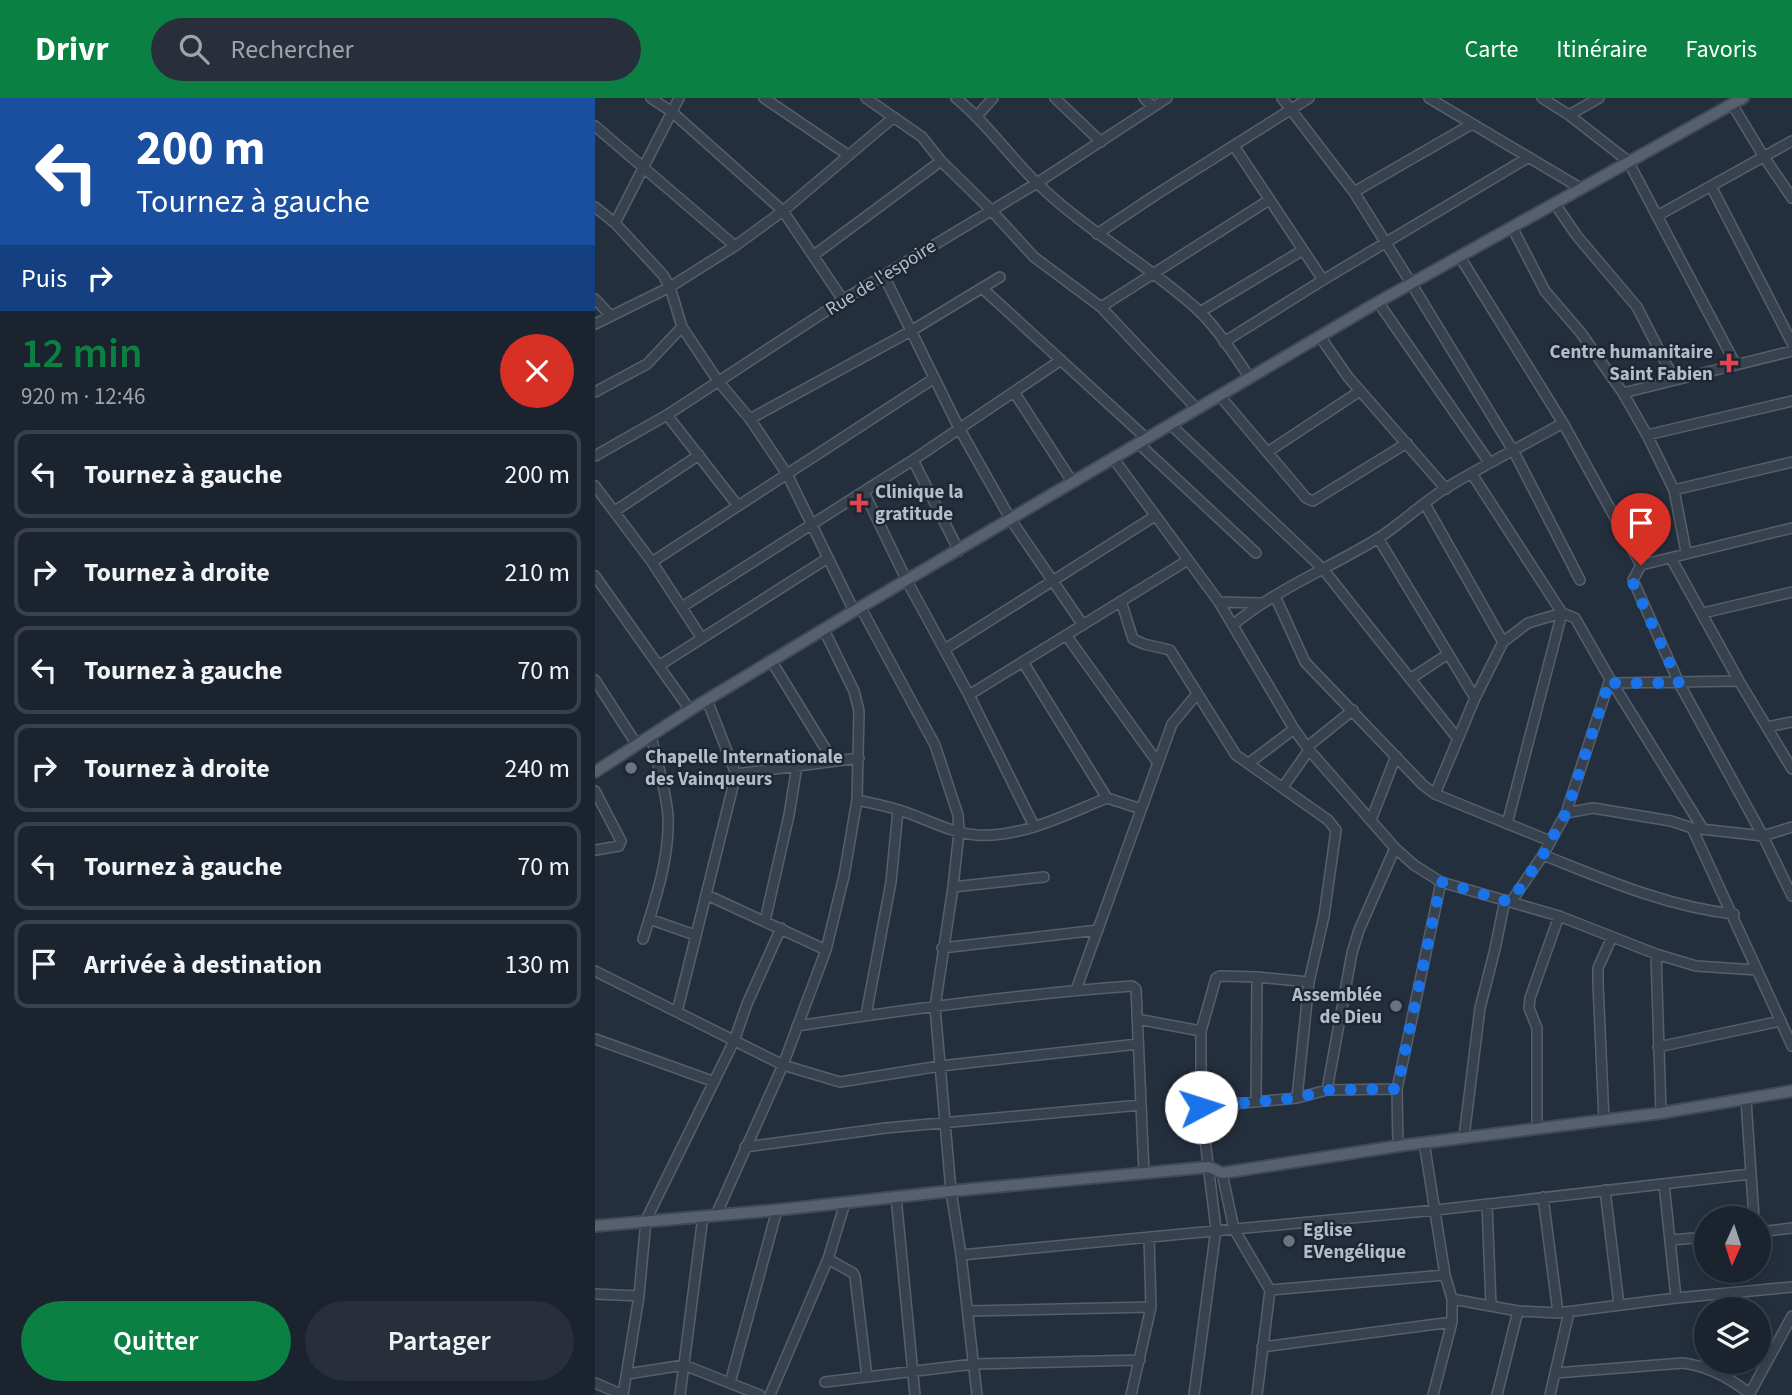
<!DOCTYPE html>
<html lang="fr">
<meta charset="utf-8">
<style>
:root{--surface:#1b232e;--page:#282f3a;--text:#f1f3f6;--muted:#a0a4aa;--line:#39404a;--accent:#0b8043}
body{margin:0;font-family:"Source Sans 3",sans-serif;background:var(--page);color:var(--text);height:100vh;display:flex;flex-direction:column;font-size:26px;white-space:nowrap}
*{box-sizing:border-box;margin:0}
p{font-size:23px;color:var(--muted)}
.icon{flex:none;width:38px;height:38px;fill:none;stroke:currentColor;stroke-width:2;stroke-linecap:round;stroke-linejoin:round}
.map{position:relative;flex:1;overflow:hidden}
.details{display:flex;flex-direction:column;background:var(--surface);width:595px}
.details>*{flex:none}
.banner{background:#1a4fa0;color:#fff;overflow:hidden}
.needle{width:46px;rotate:183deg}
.buttons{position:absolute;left:1099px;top:1108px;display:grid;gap:14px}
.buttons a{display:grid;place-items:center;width:77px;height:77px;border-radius:50%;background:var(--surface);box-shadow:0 4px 10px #0003,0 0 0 2px var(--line);font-size:35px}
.pin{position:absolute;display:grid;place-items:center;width:60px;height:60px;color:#fff;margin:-72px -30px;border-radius:50% 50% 50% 0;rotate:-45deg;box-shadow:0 0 7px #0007}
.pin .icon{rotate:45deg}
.me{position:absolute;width:77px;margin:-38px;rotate:85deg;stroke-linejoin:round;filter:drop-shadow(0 0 5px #0008)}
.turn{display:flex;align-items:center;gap:24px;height:147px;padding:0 21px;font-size:32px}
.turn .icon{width:91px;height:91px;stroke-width:2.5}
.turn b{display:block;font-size:49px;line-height:60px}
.then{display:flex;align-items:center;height:66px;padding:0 21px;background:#0003;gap:14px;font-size:26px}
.round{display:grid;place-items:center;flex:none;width:74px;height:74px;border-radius:37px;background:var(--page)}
.summary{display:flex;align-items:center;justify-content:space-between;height:119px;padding:0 21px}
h1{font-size:42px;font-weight:600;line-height:52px;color:var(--accent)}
.action{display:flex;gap:14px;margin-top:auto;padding:14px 21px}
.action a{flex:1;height:80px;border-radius:42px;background:var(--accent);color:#fff;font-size:28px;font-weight:600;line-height:80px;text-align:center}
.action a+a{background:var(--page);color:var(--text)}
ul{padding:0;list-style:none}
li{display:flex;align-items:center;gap:21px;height:88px;margin:0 14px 10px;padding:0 7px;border:4px solid var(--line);border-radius:14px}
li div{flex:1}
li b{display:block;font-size:26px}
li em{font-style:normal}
header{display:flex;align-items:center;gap:42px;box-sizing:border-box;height:98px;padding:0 35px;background:var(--accent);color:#fff}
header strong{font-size:33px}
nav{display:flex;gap:38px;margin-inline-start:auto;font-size:24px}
.search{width:490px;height:63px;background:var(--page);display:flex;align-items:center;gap:18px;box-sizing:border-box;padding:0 24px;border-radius:38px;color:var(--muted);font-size:26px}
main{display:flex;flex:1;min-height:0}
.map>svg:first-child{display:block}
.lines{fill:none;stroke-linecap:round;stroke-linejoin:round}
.minor-casing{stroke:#565f6c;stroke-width:12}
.major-casing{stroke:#414a57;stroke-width:14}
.minor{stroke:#38414e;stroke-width:9}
.major{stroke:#56606e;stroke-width:10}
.route{stroke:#1a73e8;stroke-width:12;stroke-dasharray:0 21.6}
.health-dot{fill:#e0444e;stroke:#1d2633;stroke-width:2.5}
.worship-dot{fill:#6b7280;stroke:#1d2633;stroke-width:2.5}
.labels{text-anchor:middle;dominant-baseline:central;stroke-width:5;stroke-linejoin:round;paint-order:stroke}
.street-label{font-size:19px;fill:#b4bcc9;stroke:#1d2633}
.poi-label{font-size:19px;font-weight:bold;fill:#b4bcc9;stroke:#1d2633;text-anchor:start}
</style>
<header>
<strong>Drivr</strong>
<div class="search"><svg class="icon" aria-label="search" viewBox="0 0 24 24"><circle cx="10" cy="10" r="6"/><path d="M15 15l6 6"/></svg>Rechercher</div>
<nav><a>Carte</a><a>Itinéraire</a><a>Favoris</a></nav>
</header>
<main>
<section class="details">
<div class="banner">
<div class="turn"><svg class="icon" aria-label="left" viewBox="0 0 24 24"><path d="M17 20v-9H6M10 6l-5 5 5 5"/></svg><div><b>200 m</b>Tournez à gauche</div></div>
<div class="then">Puis<svg class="icon" aria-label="right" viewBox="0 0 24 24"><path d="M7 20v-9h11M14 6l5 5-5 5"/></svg></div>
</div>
<div class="summary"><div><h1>12 min</h1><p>920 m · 12:46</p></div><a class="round" style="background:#d93025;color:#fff"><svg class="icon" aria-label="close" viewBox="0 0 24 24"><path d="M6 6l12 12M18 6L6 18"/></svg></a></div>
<ul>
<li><svg class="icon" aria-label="left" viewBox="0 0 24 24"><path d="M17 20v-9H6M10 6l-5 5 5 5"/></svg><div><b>Tournez à gauche</b></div><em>200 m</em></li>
<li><svg class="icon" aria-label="right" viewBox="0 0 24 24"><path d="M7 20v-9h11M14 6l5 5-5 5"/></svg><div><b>Tournez à droite</b></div><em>210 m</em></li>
<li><svg class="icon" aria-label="left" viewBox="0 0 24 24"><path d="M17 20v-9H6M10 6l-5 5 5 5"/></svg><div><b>Tournez à gauche</b></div><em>70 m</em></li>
<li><svg class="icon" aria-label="right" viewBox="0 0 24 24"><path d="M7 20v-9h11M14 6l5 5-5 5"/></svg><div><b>Tournez à droite</b></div><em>240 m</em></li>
<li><svg class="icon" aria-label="left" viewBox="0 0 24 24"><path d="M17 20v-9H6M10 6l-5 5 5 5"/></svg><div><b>Tournez à gauche</b></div><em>70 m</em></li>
<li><svg class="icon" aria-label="arrive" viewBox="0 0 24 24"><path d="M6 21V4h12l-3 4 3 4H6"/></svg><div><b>Arrivée à destination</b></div><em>130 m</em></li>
</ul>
<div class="action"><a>Quitter</a><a>Partager</a></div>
</section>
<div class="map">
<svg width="1197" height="1297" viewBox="0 0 1197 1297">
<rect width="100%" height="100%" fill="#242f3e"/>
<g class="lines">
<defs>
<path id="minor" d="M56,0L77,14L188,113L248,202
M169,0L253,57
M271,0L327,39L346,63L396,112L439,159L506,209L602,311
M361,0C392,25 414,58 442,85C491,133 553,166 603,212C623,231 639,257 655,280
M460,0L506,44
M549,0L558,9
M687,0L759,94L816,185L919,354L985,482
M834,0L987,91
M947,0L974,17L1033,63L1141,267
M1137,6L1169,59L1197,100
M383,17L398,0
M974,17L1004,0
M0,28L140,148
M639,48L728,182
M1116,88L1197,245
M759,94L877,26
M960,106L982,138L1042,209L1079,281
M0,109L20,125L68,177L75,189L87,229L123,283L155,321L192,376L259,513
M1062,118L1197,43
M20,125L84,0
M917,129L950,193L986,235L1028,295L1052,337L1079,392L1091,454
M502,136L562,96L714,0
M219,157L346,63
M865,159L968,325L1046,467
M289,178L364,330L416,422L488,527
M387,190L551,340
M0,201L15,217
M783,204L894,364
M506,209L674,102
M605,214L708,152
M0,226L75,189L140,148L188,113L299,19
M726,240L753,279L851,391
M629,244L728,182L934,59
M0,294L52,266L87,229
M419,294L478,385
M1028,295L1197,253
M625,298L711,400L718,403L812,345
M72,317L143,408
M155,321L316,233L405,179
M576,327L728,471L863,641
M1052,337L1197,303
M543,345L661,455
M674,353L765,293
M0,358L72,317L248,202L442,85L572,0
M518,360L624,504L699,631L714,652L800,750L819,767L846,784L964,818L1061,856L1101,868L1162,872
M318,362L364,453
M877,376L967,515L980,520L1015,581L1108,731
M0,388L57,464L106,539
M1079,392L1197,364
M269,394L312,483L374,597L439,728
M830,406L908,544
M20,413L104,357
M1197,430L1046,467L1038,482L1084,585L1168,738L1197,798
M783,440L880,600
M1076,460L1144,583L1197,671
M57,464L338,281
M0,478L95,612
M680,498L710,564L828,687L840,696L955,743
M526,503L538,541L549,546L575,552L641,657L733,722L741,732L729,818L714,884L702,1000
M624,504L665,505
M87,509L318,362L466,262
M266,510L340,647L363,717L364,734L358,789L340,909L356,1093L366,1157L382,1297
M1108,515L1197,494
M639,526C682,491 734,470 782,441C806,426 827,405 851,390C889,367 929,347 968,325
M471,537L563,665
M350,551L560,418
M177,564L238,663
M428,564L512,700L546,711
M65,567L233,460
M815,581L853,556
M0,582L42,647
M1018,585L1144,583
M374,597L593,462
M1172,629L1197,624
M712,649L758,612
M654,665L699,631
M141,676L264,660
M688,689L714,652
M0,693L26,743L24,748L0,752
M840,696L880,600L908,544L933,525L967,515
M262,702C276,705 291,708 304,712C330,720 355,735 382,737C427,740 472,716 512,700
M971,715L998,710L1076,723L1097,730L1168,738L1197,729
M776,722L801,658
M912,726L967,515
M1097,730L1197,948
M948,757C1009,781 1073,809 1139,816
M358,789L449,779
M112,797L231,852
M916,804L948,757L971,715L1015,581
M54,821L100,837
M170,823L194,717L202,668
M48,841C60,803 75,759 73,718C71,691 62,665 56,638
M347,850L503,832
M1061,856L1066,1015
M0,873L188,967L245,984L345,968L543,946
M481,892L577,626L602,596
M82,914L141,676L112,602
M271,917L296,784L303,712
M542,921L606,933
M202,928C313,911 425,896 537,888L541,891L549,1075
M0,941L117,983
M1063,949L1186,923
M732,992L757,855L764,832L800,750
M1151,1002L1159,1120
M661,1004L662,879
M606,1009L702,1000L732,992L802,991
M1009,1023L1003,885V870L1017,839
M942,1031V930L934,910L935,900L964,818
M869,1039L885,910L900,851L910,802
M829,1044L850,1177L857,1201V1224L838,1297
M803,1048L802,991L846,784
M150,1049L291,1030L546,1007
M627,1075L639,1131L675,1192L662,1297
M1069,1086L1081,1200
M1010,1092L1024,1207
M301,1099L320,1297
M948,1099L963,1215
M892,1106L896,1208
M121,1117L188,967L231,852L249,778L262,702L264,613L259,593L229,532
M1164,1134L1197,1130
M1076,1142L1111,1139
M366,1157L841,1112L1155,1076
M233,1161L258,1175L260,1179L272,1279
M675,1192L850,1177
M0,1196L44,1198
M857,1201L923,1213L963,1215L1081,1200L1197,1189
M373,1213L556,1209
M667,1249L857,1224
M960,1275L1088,1265C1113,1268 1135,1280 1155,1296
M32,1276L89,1267L165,1297
M230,1284L379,1266L545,1262
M0,1285L28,1297
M135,1285L182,1112
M28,1297L44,1198L51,1122L139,943L152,906L186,830
M85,1297L108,1118
M175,1297L233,1161L250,1105
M536,1297L556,1209L554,1139
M599,1297L621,1131L606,1009V933L621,880L625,878L662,879L714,884
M902,1297L923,1213
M955,1297L974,1214
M1154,1297L1197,1218"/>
<path id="major" d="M0,674L95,612L259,513L783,204L1148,0
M0,1128L182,1112L356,1093L614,1069L627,1075L803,1048L1066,1015L1197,993"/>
</defs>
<use href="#minor" class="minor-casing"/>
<use href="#major" class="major-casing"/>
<use href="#minor" class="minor"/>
<use href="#major" class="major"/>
</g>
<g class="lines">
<path class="route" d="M606,1009L702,1000L732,992L802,991L846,784L915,804L948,757L971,715L1015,581L1018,585H1084L1038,485V480L1046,467"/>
</g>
<g class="health-dot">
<path d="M1130.5 254.5h7v7h7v7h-7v7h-7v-7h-7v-7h7z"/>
<path d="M260.5 394.5h7v7h7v7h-7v7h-7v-7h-7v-7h7z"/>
</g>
<g class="worship-dot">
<circle cx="36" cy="670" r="7"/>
<circle cx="801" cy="908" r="7"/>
<circle cx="694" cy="1143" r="7"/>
</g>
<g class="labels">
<g class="street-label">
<text transform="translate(286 180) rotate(-32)">Rue de l'espoire</text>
</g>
<g class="poi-label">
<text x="1118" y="254" text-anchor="end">Centre humanitaire<tspan x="1118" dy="22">Saint Fabien</tspan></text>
<text x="280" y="394">Clinique la<tspan x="280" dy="22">gratitude</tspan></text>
<text x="50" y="659">Chapelle Internationale<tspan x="50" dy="22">des Vainqueurs</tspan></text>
<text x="787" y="897" text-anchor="end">Assemblée<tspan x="787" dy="22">de Dieu</tspan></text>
<text x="708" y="1132">Eglise<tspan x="708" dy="22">EVengélique</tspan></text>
</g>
</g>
</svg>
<div class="buttons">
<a><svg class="needle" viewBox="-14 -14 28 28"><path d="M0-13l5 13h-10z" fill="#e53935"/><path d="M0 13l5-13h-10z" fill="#a0a4aa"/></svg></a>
<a><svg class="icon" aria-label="layers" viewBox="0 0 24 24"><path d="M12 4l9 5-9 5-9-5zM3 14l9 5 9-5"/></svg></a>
</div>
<div class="pin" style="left:1046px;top:467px;background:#d93025"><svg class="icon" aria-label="arrive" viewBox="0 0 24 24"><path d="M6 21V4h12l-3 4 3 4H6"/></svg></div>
<svg class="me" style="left:606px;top:1009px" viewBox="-20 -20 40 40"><circle r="19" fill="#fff"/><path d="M0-13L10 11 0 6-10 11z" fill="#1a73e8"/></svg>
</div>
</main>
